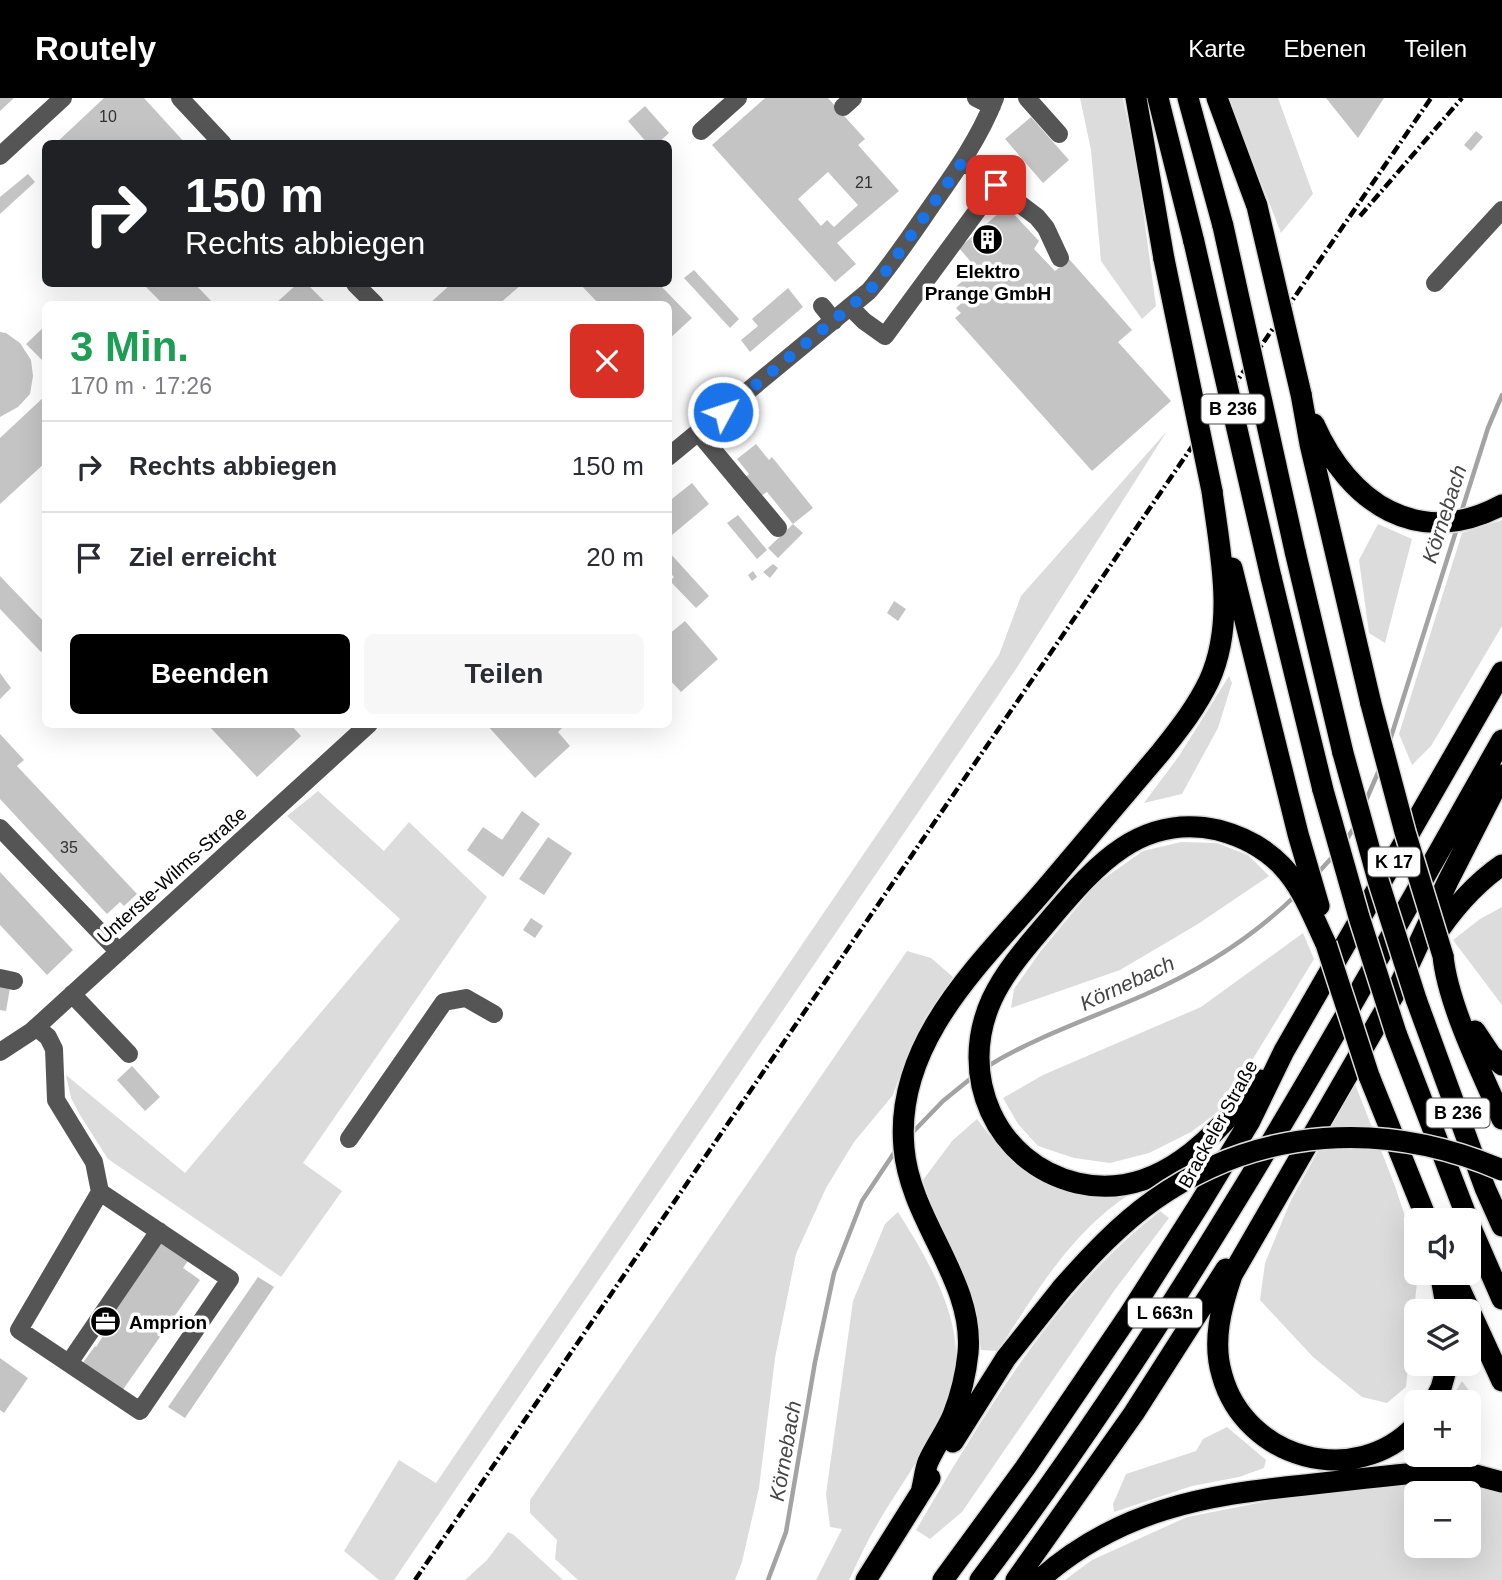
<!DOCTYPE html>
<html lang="de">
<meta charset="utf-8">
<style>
:root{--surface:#fff;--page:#f7f7f7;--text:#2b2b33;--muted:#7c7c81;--line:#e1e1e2;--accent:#000}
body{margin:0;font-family:Helvetica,sans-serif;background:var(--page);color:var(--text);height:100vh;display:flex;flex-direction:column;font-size:26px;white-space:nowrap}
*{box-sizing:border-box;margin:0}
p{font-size:23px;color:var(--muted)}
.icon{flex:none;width:38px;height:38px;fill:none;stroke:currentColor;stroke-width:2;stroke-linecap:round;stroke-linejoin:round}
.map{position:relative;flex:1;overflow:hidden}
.side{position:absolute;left:42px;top:203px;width:630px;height:427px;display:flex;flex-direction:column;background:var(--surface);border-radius:10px;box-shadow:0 7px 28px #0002}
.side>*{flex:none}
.guide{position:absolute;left:42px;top:42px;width:630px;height:147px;border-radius:10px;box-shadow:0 7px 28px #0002;background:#202124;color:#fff;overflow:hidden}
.controls{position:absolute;left:1404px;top:1110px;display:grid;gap:14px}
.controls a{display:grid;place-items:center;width:77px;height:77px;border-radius:10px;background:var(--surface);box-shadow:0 7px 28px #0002;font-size:35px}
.pin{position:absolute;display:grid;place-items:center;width:60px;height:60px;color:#fff;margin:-30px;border-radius:14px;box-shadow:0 4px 10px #0006}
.me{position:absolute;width:77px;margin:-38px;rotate:50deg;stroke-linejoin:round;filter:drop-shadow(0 0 5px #0008)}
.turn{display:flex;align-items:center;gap:24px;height:147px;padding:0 28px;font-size:32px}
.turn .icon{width:91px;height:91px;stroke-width:2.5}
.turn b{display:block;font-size:49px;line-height:60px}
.round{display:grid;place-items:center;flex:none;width:74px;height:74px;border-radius:10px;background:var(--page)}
.summary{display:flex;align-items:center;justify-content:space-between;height:119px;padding:0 28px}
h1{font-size:42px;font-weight:700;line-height:52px;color:#1e9e55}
.primary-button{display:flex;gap:14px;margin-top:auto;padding:14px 28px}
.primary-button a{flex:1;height:80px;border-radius:10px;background:var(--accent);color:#fff;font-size:28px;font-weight:700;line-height:80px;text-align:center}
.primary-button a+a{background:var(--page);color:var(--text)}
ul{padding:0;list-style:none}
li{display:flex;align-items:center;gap:21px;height:91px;padding:0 28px;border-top:2px solid var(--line)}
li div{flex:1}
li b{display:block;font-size:26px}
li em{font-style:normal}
header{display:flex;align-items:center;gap:42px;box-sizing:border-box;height:98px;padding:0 35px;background:var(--accent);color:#fff}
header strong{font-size:33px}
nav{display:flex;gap:38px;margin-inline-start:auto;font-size:24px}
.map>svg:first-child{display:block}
.green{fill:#dcdcdc;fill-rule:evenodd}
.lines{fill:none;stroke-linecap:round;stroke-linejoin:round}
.stream{stroke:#a3a3a3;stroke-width:4.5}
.building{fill:#c4c4c4;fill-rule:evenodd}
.highway-casing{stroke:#dbdbdb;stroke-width:24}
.minor{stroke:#555;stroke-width:18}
.highway{stroke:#000;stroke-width:21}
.rail{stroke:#000;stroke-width:4.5;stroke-dasharray:10 3.5 2 3.5;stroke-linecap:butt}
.highway-bridge-casing{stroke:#dbdbdb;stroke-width:24;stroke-linecap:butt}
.highway-bridge{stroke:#000;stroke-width:21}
.route{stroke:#1a73e8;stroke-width:12;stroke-dasharray:0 21.6}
.labels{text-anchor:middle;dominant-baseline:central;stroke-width:7;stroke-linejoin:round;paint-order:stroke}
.number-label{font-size:16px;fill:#313131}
.shield{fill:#fff;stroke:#4c4c4c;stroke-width:2}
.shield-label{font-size:18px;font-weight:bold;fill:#000}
.poi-label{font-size:19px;font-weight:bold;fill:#000;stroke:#fff}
.street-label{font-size:19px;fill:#000;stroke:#fff}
.water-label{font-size:21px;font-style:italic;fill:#444;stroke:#fff}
</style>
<header>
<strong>Routely</strong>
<nav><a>Karte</a><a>Ebenen</a><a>Teilen</a></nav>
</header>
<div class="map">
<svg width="1502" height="1482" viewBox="0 0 1502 1482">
<rect width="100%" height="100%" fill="#fff"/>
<path class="green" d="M1080,0H1123L1138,75L1156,208L1142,221L1101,163L1091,52Z
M1228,0H1278L1313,96L1281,135Z
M1167,333L1016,571L466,1376L394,1482H379L344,1453L399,1362L436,1385L999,557L1021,498Z
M1502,422V528L1431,648L1412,667L1399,636L1462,435Z
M1378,426L1412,441L1385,545L1369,535L1359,462Z
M1229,578L1232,585L1218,630L1182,696L1144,705L1179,658Z
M318,693L384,753L409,724L487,799L303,1065L342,1093L281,1179L108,1061L80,1017L71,1000L66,977L185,1075L400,821L287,718Z
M1181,744L1217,745L1248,757L1269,778L1198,826L1120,872L1011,910L1014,891L1040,854L1096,786L1143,753Z
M1502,809V907L1453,842L1480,821Z
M1303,835L1314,861L1223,1010L1191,1034L1149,1055L1110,1065L1074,1060L1038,1048L1018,1026L1003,1000L1043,977L1201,909Z
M907,853L931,860L953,879L926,918L910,950L893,997L854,1044L826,1090L796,1156L775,1260L759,1390L742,1464L735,1482H578L555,1461L557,1442L530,1415V1402Z
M1355,986L1395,1088L1416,1152L1417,1184L1406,1289L1387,1305L1362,1299L1313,1259L1260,1202L1265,1165L1291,1102Z
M977,1021L990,1038L992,1037L1020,1066L1137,1092C1076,1127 1035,1195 998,1253L981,1252C974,1188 938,1141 923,1082L952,1043Z
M1160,1113L1169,1120L1114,1193L962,1414L930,1441L916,1432C984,1317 1053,1196 1160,1113Z
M898,1114C926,1159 959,1212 956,1267C956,1276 952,1285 949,1293C934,1345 905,1379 878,1425C867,1443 858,1463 849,1482H816L842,1431L830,1429L826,1396L853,1203L885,1126Z
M1462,1283L1470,1294L1466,1304H1449Z
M1227,1329L1266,1362L1264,1370L1239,1379L1192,1388L1114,1414L1113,1406L1126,1376L1196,1353L1203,1341Z
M1437,1385L1467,1386L1502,1394V1482H1065L1092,1462L1187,1419L1294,1398ZM1416,1395H1468V1447H1416Z
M508,1434L514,1437L563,1482H465L487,1462Z"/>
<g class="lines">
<path class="stream" d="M1461,415L1488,330L1502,297
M1390,642L1457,430
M1364,707L1380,670
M1345,744L1355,728
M1317,776L1335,756
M988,968C1037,938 1092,920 1144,897C1201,872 1252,840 1296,797
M912,1035L943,1003L975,977
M768,1482L786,1434L815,1264L834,1175L862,1103L896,1052"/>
</g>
<path class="building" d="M0,0H14L0,13Z
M104,0H144L186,46H107L105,43L103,46H55Z
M765,0H828L865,41L858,47L899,93L837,145L856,166L835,184L712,47ZM828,74L858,107L834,129L827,122L821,128L798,101Z
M1326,0H1384L1358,40Z
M645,8L669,35L657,46H648L628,23Z
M1031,19L1069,62L1043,85L1005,41Z
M1476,33L1483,39L1471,53L1464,47Z
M28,76L35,84L0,116V99Z
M1008,110L1039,143L1034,151L1055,173L1069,161L1132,232L1118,244L1171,303L1092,373L955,220L961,215L956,210L964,203L953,191L977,171L959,150L1000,114L1001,116Z
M694,172L739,221L730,230L684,180Z
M143,186H195L214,206H163Z
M297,186H307L327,206H275Z
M451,186H522L499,206H429Z
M580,186H659L692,220L668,242V206H599Z
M788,190L803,209L750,254L741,242L758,228L752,221Z
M46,227V266L26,246Z
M0,234L6,235L20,245L31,262L33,278L30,296L18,309L0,319Z
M46,297V364L0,406V340Z
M756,346L769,362L772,359L813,410L793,426L767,394L761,398L746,379L749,376L737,361Z
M692,385L709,406L672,437L668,432V404Z
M738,417L767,452L757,461L727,425Z
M793,426L803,435L778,460L768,450Z
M668,453L709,498L696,510L670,483L674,479L668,473Z
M773,466L778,470L770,480L763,474Z
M753,473L757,479L752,483L748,477Z
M0,478L46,526V550L41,554L0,511Z
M894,503L906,511L898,523L887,515Z
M685,523L718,561L681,594L668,580V537Z
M0,575L11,590L0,601Z
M207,626H290L301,638L257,679Z
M486,626H566L558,634L570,648L535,680Z
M0,636L24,662L17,668L137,796L124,808L120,804L107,816L0,701Z
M522,713L540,726L503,779L467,752L483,729L502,742Z
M548,739L572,755L544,797L519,781Z
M0,774L73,852L47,877L0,827Z
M531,820L543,828L535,840L523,832Z
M0,888L10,890L6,913L0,912Z
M132,968L160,999L145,1013L117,982Z
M161,1145L188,1163L183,1170L200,1182L122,1293L82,1266L95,1248L96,1249L105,1235L102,1232Z
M258,1179L274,1189L185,1320L168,1309Z
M0,1260L28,1280L4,1315L0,1312Z"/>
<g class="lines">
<defs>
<path id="highway" d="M1136,0L1164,161
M1158,0L1194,144
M1188,0L1223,128
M1217,0L1257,108
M1301,296L1310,346L1371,606
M1314,326C1349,405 1418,452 1502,407
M1295,453L1343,655
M1232,470L1298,736L1319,808
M1271,479L1323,692
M1433,841C1452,812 1473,787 1502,767
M1443,858C1448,907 1482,975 1502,1021
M1416,901L1485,1090L1502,1128
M1475,933L1491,957L1502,967
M1396,935L1468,1122
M1369,978L1427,1122
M1260,982C1215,1038 1158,1104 1077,1085C995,1065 957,977 992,901C1006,871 1030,845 1051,820C1096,767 1141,715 1218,732C1241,738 1265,750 1282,768C1303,790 1313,819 1326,846
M1468,1123L1502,1201
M1440,1174L1447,1213
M1452,1174L1502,1283
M1434,1304L1441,1290L1448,1265
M1416,1327C1355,1392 1245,1361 1222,1277C1212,1244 1221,1209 1232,1177L1399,888L1448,783L1502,677
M953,1344L1006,1260L1062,1190
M922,1390C924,1382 925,1372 928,1364C935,1348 946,1334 953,1317C960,1299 966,1275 968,1255C975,1183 910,1123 904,1050C894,944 981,865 1044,792C1083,746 1122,700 1161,654C1179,631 1196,610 1209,583C1236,524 1220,454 1212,393
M866,1482L930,1380
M943,1482L1025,1370L1129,1217L1199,1107L1250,1023L1284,953L1502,574
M980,1482C1180,1219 1340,928 1502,642
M1016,1482L1134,1315L1226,1171
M1039,1482C1118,1412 1204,1397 1305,1387C1349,1382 1393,1377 1438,1373L1468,1375L1502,1384"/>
</defs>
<use href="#highway" class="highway-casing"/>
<path class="minor" d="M180,0L223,46
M976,0L992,8
M1027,0L1059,36
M843,9L853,0
M701,33L738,0
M0,58L63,0
M963,63L1037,119L1046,130L1060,160
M1435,185L1502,112
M355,186L375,206
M822,208L834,223
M850,209L864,223L885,238L996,87
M698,334L778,430
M668,359L869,193C892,166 912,136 932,107C956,73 980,39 995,0
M0,730L119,854
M0,880L14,883
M72,896L129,956
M36,929L48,939L54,951L56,1002L94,1064L100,1094L19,1232L140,1313L230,1181L100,1094
M0,954L32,933L369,626
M349,1041L444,904L466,900L494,916
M69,1265L159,1133"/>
<use href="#highway" class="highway"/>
<path class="rail" d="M1360,118L1462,0
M415,1482L1431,0"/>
<defs>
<path id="highway-bridge" d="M1257,108L1301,296
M1223,128L1295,453
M1194,144L1271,479
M1164,161L1212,393
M1371,606L1405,734L1443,858
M1343,655L1378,782L1416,901
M1323,692L1359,819L1396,935
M1326,846L1369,978
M1062,1190C1090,1158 1119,1127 1154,1102C1259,1028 1386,1022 1502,1072"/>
</defs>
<use href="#highway-bridge" class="highway-bridge-casing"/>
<use href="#highway-bridge" class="highway-bridge"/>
</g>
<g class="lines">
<path class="route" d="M723,314L869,193L887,172L963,63L996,87"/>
</g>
<defs>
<symbol id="building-disc" viewBox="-11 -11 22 22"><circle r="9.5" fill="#000" stroke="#fff"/><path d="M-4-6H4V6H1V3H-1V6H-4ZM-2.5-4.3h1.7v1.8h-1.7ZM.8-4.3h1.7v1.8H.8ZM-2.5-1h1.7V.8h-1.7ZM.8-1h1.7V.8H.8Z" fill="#fff"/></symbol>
<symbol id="office-disc" viewBox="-11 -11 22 22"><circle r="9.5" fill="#000" stroke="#fff"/><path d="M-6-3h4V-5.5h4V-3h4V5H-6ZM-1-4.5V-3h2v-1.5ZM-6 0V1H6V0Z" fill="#fff"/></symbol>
</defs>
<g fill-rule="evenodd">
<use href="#building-disc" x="970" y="124" width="35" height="35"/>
<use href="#office-disc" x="88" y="1206" width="35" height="35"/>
</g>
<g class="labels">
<g class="number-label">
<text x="108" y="18">10</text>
<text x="864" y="84">21</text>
<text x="69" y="749">35</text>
</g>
<g class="shield">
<rect x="1201.5" y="296.5" width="63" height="29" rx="5"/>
<rect x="1368" y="749.5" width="52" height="29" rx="5"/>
<rect x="1426.5" y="1000.5" width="63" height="29" rx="5"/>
<rect x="1128" y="1200.5" width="74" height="29" rx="5"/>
</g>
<g class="shield-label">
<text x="1233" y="311">B 236</text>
<text x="1394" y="764">K 17</text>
<text x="1458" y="1015">B 236</text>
<text x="1165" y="1215">L 663n</text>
</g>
<g class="poi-label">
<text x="988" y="173">Elektro<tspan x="988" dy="22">Prange GmbH</tspan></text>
<text x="129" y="1224" text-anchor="start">Amprion</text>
</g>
<g class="street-label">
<text transform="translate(172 777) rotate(-42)">Unterste-Wilms-Straße</text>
<text transform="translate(1218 1026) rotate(-61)">Brackeler Straße</text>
</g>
<g class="water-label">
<text transform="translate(1444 416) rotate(-72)">Körnebach</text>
<text transform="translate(1127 885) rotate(-25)">Körnebach</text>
<text transform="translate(785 1353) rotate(-80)">Körnebach</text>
</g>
</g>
</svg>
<div class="controls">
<a><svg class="icon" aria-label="sound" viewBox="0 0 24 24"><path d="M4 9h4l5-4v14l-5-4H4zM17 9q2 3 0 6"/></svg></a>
<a><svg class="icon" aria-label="layers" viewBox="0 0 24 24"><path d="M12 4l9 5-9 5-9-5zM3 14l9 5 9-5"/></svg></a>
<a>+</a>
<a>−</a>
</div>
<div class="pin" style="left:996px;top:87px;background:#d93025"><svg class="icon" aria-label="arrive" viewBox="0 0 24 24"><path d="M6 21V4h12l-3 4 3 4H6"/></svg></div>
<svg class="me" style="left:723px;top:314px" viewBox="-20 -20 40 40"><circle r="17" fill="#1a73e8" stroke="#fff" stroke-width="3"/><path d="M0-11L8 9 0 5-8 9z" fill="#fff"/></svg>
<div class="guide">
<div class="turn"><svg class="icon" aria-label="right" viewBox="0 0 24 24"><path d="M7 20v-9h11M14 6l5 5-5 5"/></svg><div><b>150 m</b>Rechts abbiegen</div></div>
</div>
<section class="side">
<div class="summary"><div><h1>3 Min.</h1><p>170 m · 17:26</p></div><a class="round" style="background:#d93025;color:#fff"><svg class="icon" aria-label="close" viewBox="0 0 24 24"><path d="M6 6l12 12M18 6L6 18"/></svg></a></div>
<ul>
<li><svg class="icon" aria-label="right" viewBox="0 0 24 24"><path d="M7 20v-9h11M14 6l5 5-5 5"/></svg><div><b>Rechts abbiegen</b></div><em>150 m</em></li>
<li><svg class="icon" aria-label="arrive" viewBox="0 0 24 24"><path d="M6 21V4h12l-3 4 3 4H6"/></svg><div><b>Ziel erreicht</b></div><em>20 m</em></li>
</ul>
<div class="primary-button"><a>Beenden</a><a>Teilen</a></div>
</section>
</div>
